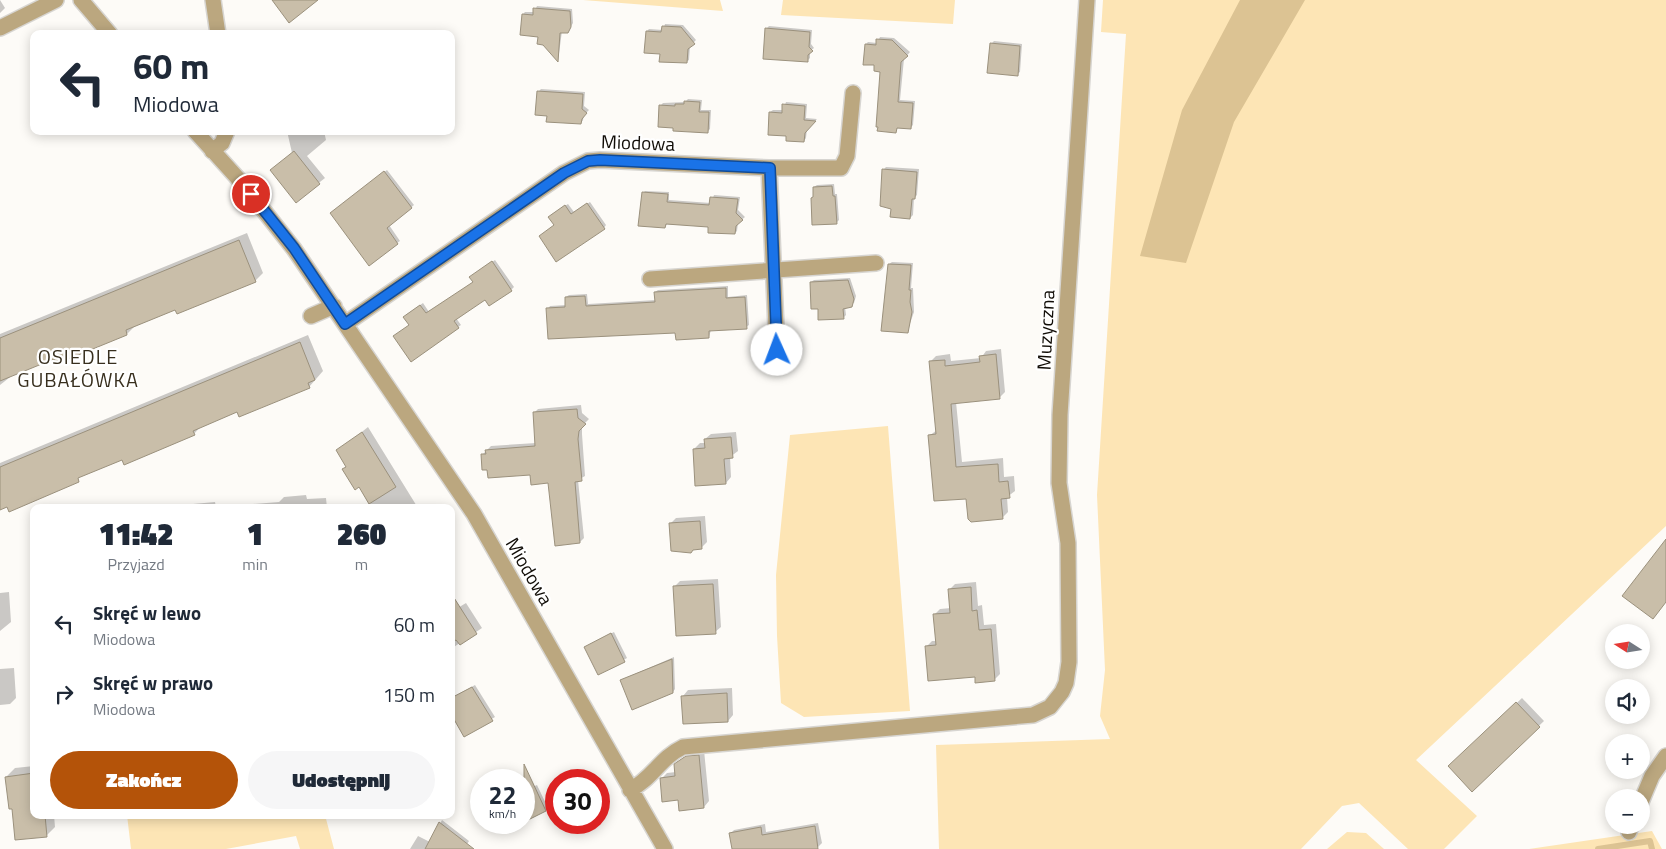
<!DOCTYPE html>
<html lang="pl">
<meta charset="utf-8">
<style>
:root{--surface:#fff;--page:#f6f6f7;--text:#1f2937;--muted:#747a83;--accent:#b45309}
body{margin:0;font-family:"Titillium Web",sans-serif;background:var(--page);color:var(--text);height:100vh;display:flex;flex-direction:column;font-size:19px;white-space:nowrap}
*{box-sizing:border-box;margin:0}
p{font-size:16px;color:var(--muted)}
.icon{flex:none;width:28px;height:28px;fill:none;stroke:currentColor;stroke-width:2;stroke-linecap:round;stroke-linejoin:round}
.map{position:relative;flex:1;overflow:hidden}
.drawer{position:absolute;left:30px;top:504px;width:425px;height:315px;display:flex;flex-direction:column;background:var(--surface);border-radius:10px;box-shadow:0 2px 12px #0003}
.drawer>*{flex:none}
.hud{position:absolute;left:30px;top:30px;width:425px;height:105px;border-radius:10px;box-shadow:0 2px 12px #0003;background:#fff;color:var(--text);overflow:hidden}
.needle{width:32px;rotate:282deg}
.buttons{position:absolute;left:1605px;top:624px;display:grid;gap:10px}
.buttons a{display:grid;place-items:center;width:45px;height:45px;border-radius:50%;background:var(--surface);box-shadow:0 2px 12px #0003;font-size:25px}
.speed{position:absolute;left:470px;top:769px;display:flex;gap:10px;font-size:25px;font-weight:700;text-align:center}
.speed>*{display:grid;place-content:center;width:65px;height:65px;border-radius:50%;background:var(--surface);box-shadow:0 2px 12px #0003;line-height:1}
.speed small{font-size:12px;font-weight:400}
.speed .limit{border:8px solid #d22;background:#fff;color:#111}
.pin{position:absolute;display:grid;place-items:center;width:42px;height:42px;color:#fff;margin:-21px;border:2px solid #fff;border-radius:50%;box-shadow:0 1px 5px #0007}
.me{position:absolute;width:55px;margin:-28px;rotate:358deg;stroke-linejoin:round;filter:drop-shadow(0 0 4px #0008)}
.turn{display:flex;align-items:center;gap:18px;height:105px;padding:0 20px;font-size:22px}
.turn .icon{width:65px;height:65px;stroke-width:2.5}
.turn b{display:block;font-size:35px;line-height:42px}
.eta{display:flex;justify-content:space-evenly;align-items:center;height:85px;text-align:center}
.eta b{font-size:30px;font-weight:800;line-height:35px}
.action{display:flex;gap:10px;margin-top:auto;padding:10px 20px}
.action a{flex:1;height:58px;border-radius:30px;background:var(--accent);color:#fff;font-size:20px;font-weight:800;line-height:58px;text-align:center}
.action a+a{background:var(--page);color:var(--text)}
ul{padding:0;list-style:none}
li{display:flex;align-items:center;gap:15px;height:70px;padding:0 20px}
li div{flex:1}
li b{display:block;font-size:19px}
li em{font-style:normal}
.map>svg:first-child{display:block}
.green{fill:#fde5b5}
.water{fill:#dcc393}
.shadow{fill:#0003}
.lines{fill:none;stroke-linecap:round;stroke-linejoin:round}
.stream{stroke:#dcc393;stroke-width:6}
.building{fill:#c9bea9;stroke:#9b917d}
.minor-casing{stroke:#d7d5d1;stroke-width:18}
.minor{stroke:#bba77f;stroke-width:15}
.route-casing{stroke:#114b97;stroke-width:12}
.route{stroke:#1a73e8;stroke-width:9}
.labels{text-anchor:middle;dominant-baseline:central;stroke-width:4.5;stroke-linejoin:round;paint-order:stroke}
.street-label{font-size:19px;fill:#110d07;stroke:#fff}
.neighbourhood-label{font-size:20px;letter-spacing:1px;fill:#382f1e;stroke:#fff}
</style>
<div class="map">
<svg width="1666" height="849" viewBox="0 0 1666 849">
<rect width="100%" height="100%" fill="#fdfbf7"/>
<path class="green" d="M583,0H720L723,11Z
M783,0H955L953,24L781,15Z
M1103,0H1666V526L1416,760L1477,816L1444,849H1408L1359,803L1342,806L1301,849H939L936,745L1110,739L1100,716L1105,670L1097,495L1126,34L1101,32Z
M888,426L910,711L804,717L781,703L777,636L776,575L790,435Z
M127,815H325L334,849H300L296,836L226,849H131Z
M1652,831L1662,849H1529Z
M1347,832L1366,833L1384,849H1327Z"/>
<path class="water" d="M1240,0H1305L1234,122L1186,263L1140,256L1182,110Z"/>
<path class="shadow" d="M0,0L5,8L0,13Z
M537,6L572,9L573,23L568,32L562,31L558,61L523,14L525,12H534Z
M665,24L683,25L696,40L690,46L689,60L686,62L661,53L647,31L649,29L663,30Z
M769,26L812,30L811,44L814,48L810,51V58L807,61L766,29Z
M880,37L894,38L910,52L904,59L900,100L915,101L913,125L910,128L898,127L896,131L881,70L866,44L868,42L877,43Z
M994,41L1022,44L1020,72L1017,74L991,44Z
M541,89L585,92L584,106L589,110L584,115L583,120L581,123L548,115L538,92Z
M688,99L702,100L701,110H711L710,129L707,132L660,106L663,103L685,102Z
M786,102L807,104L806,118L817,119L807,129L806,138L804,141L788,135L770,112L773,110H783Z
M287,131H324L326,140L307,156L325,178L296,201L292,153Z
M886,167L919,169L917,195L914,198L913,215L910,218L892,208L883,170Z
M387,170L414,205L389,225L400,241L397,243L335,210Z
M834,184L835,194H837L839,220L836,223L814,196V187L817,185Z
M645,191L669,192V200L711,203L714,195L740,197L738,210L745,217L738,223L737,231L735,233L709,226L667,224L665,227L643,193Z
M590,202L606,225L604,228L555,225L552,214L568,204L574,212Z
M247,233L263,273L255,281L176,308L135,326L127,334L57,362L55,358L14,374L0,385V334Z
M495,260L514,287L511,290L486,298L456,318L461,325L458,327L410,325L407,314L423,303L429,312L474,282L473,275Z
M892,262L913,263L911,288H913L914,312L907,332L889,264Z
M850,278L856,296L854,303L845,307L846,315L843,318L819,308L811,282L814,280Z
M728,286V297L747,295L749,325L746,327L711,330L709,337L548,309L550,306L566,305V297L569,295L587,294L588,304L656,300L655,292L658,290Z
M308,335L323,371L309,387L237,411L202,425L194,434L123,458L0,509V463Z
M1001,349L1005,392L1000,397L956,402L962,462L1003,458L1004,477L1014,476L1015,491L1007,497L1008,512L1002,518L967,497L929,436L937,430L930,362L936,356L950,354L951,361L981,358L986,351Z
M581,405L582,413L589,419L582,426V434L585,476L578,480L584,538L580,542L549,482L531,474L488,469L482,455L491,446L536,443L534,413L538,409Z
M368,427L418,508H373L359,485L344,469L347,466L338,451Z
M736,432L738,451L730,457L731,477L726,483L694,449L700,443H706L705,439L711,434Z
M306,495L307,499L326,498L327,508H189L193,504L215,502L216,507L279,502L284,497Z
M705,516L707,542L701,548L670,524L676,518Z
M718,579L721,627L715,632L674,587L680,581Z
M976,582L978,606L982,605L984,625L996,624L1000,674L994,680L976,676L926,647L932,641H937L934,615L940,609L951,608L949,590L955,584Z
M9,592L11,622L0,631V593Z
M466,603L482,628L451,649V612Z
M614,632L627,658L599,674L585,647Z
M674,657L675,689L673,692L621,680Z
M14,668L16,698L10,704L0,705V669Z
M475,685L495,717L464,736L451,698Z
M732,688L733,715L728,721L683,696L688,690Z
M1522,698L1544,721L1472,790L1450,766Z
M704,750L709,801L704,807L661,779L667,773L676,772L675,765L693,751Z
M34,766V815H54L55,827L46,836L13,807L6,777L15,768Z
M537,785L548,808L524,820V791Z
M442,820L469,841L464,849H410L418,836L430,842Z
M505,822H517L507,827Z
M818,823L822,843L818,847L805,849H733L730,834L734,830L765,824L766,832Z"/>
<g class="lines">
<path class="stream" d="M1598,849L1650,841L1652,849"/>
</g>
<path class="building" d="M272,0H318L289,23Z
M533,8L570,11L571,27L568,33H560L558,62L543,45L537,44L538,37L520,35L522,14L533,15Z
M662,26L681,27L695,44L688,49L687,63L659,62L660,54L644,53L646,31L661,32Z
M765,28L810,32L809,47L813,51L808,55V62L763,59Z
M876,39L892,40L908,56L901,62L898,102L913,103L911,129L897,128L896,133L877,131L878,127H876L880,72L874,71V65H863L865,44L876,45Z
M990,43L1020,46L1018,76L987,73Z
M537,91L583,94L582,109L587,113L582,119L581,124L546,122L547,116L535,115Z
M684,101L700,102L699,112H709L708,133L673,131V128L658,127L659,105L675,106V104H684Z
M782,104L805,106L804,120L816,121L805,133L804,142L786,141V136L768,135L769,112L782,113Z
M294,151L320,184L296,203L270,170Z
M882,169L917,172L915,199H912L910,219L890,217L891,209L880,206Z
M384,171L412,208L387,228L398,244L369,266L330,213Z
M832,186L833,196H835L837,224L812,225L811,198L813,197V187Z
M642,192L668,194L667,202L709,205L710,197L738,199L736,213L743,220L736,226L735,234L708,233V227L666,224L665,228L638,226Z
M587,203L605,229L556,262L539,236L554,225L548,217L565,205L571,214Z
M239,240L256,282L177,314L175,310L126,330L127,335L56,364L54,359L0,381V338Z
M492,261L512,291L489,306L485,300L454,321L459,328L411,362L393,336L409,325L403,317L420,305L426,313L473,282L469,277Z
M888,264L911,265L909,290H911L910,302L912,312L908,333L881,331Z
M848,280L854,299L852,307L843,309L844,319L818,320V309H811L810,282Z
M726,288V298L745,297L747,329L709,331V338L676,340L675,333L548,339L546,308L565,307V297L585,296L586,306L655,302L654,292Z
M300,342L315,380L308,383L310,388L239,417L237,412L193,431L195,435L124,465L122,460L78,478L79,482L9,512L7,507L0,510V467Z
M996,354L1000,399L951,404L956,467L998,464L999,482L1008,481L1010,498L1001,499L1003,519L971,522L968,519L966,499L934,501L928,435L936,434L929,361L945,360V366L963,364L980,362L979,356Z
M577,409L578,418L586,424L579,431L578,439L582,481L575,482L580,543L555,546L548,483L531,485L530,475L488,478L487,470H482L481,454H486L485,450L535,446L533,412Z
M362,432L396,487L369,504L359,487L355,490L342,469L346,467L336,450Z
M731,437L733,458L724,459L726,484L695,486L693,449L705,448L704,439Z
M700,521L702,549L693,550L691,553L671,551L669,523Z
M1666,539V602L1653,619L1622,596Z
M713,584L716,634L676,636L673,586Z
M971,587L972,611L977,610L979,630L991,629L995,681L975,683V677L928,681L925,646L936,645L933,614L950,613L948,589Z
M451,593L477,634L460,645L456,640L451,643Z
M611,633L625,662L598,675L584,647Z
M672,659L673,693L632,710L620,680Z
M472,687L493,721L464,737L451,714V698Z
M727,693L728,722L683,724L681,696Z
M1516,702L1540,727L1472,792L1448,766Z
M699,755L704,808L679,811L678,800L662,802L660,778L675,776L674,764L686,756Z
M524,764L546,811L524,822Z
M34,773V815H45L47,837L15,840L12,809H9L5,777Z
M439,822L474,849H425Z
M815,826L818,849H732L729,833L761,827L762,835Z"/>
<g class="lines">
<defs>
<path id="minor" d="M81,0L110,34
M213,0L218,34
M0,28L56,0
M195,131L242,183L294,249L474,514L665,849
M212,151L222,143L227,131
M769,168L777,350
M650,279L876,263
M311,316L334,306
M345,324L564,173L588,161L600,160L769,168H841L847,156L853,93
M630,790C652,779 660,758 683,747L1033,715L1050,707L1062,692L1066,683L1069,662L1068,543L1059,483L1060,415L1087,0
M1641,802L1652,776L1666,756
M1629,832L1631,825"/>
</defs>
<use href="#minor" class="minor-casing"/>
<use href="#minor" class="minor"/>
</g>
<g class="lines">
<defs>
<path id="route" d="M251,194L294,248L345,324L564,173L588,161L600,160L770,168L777,350"/>
</defs>
<use href="#route" class="route-casing"/>
<use href="#route" class="route"/>
</g>
<g class="labels">
<g class="street-label">
<text transform="translate(638 142) rotate(2)">Miodowa</text>
<text transform="translate(1045 330) rotate(-87)">Muzyczna</text>
<text transform="translate(530 571) rotate(60)">Miodowa</text>
</g>
<g class="neighbourhood-label">
<text x="78" y="356">OSIEDLE<tspan x="78" dy="23">GUBAŁÓWKA</tspan></text>
</g>
</g>
</svg>
<div class="buttons">
<a><svg class="needle" viewBox="-14 -14 28 28"><path d="M0-13l5 13h-10z" fill="#e53935"/><path d="M0 13l5-13h-10z" fill="#747a83"/></svg></a>
<a><svg class="icon" aria-label="sound" viewBox="0 0 24 24"><path d="M4 9h4l5-4v14l-5-4H4zM17 9q2 3 0 6"/></svg></a>
<a>+</a>
<a>−</a>
</div>
<div class="speed"><div>22<small>km/h</small></div><div class="limit">30</div></div>
<div class="pin" style="left:251px;top:194px;background:#d93025"><svg class="icon" aria-label="arrive" viewBox="0 0 24 24"><path d="M6 21V4h12l-3 4 3 4H6"/></svg></div>
<svg class="me" style="left:777px;top:350px" viewBox="-20 -20 40 40"><circle r="19" fill="#fff"/><path d="M0-13L10 11 0 6-10 11z" fill="#1a73e8"/></svg>
<div class="hud">
<div class="turn"><svg class="icon" aria-label="left" viewBox="0 0 24 24"><path d="M17 20v-9H6M10 6l-5 5 5 5"/></svg><div><b>60 m</b>Miodowa</div></div>
</div>
<section class="drawer">
<div class="eta">
<div><b>11:42</b><p>Przyjazd</p></div>
<div><b>1</b><p>min</p></div>
<div><b>260</b><p>m</p></div>
</div>
<ul>
<li><svg class="icon" aria-label="left" viewBox="0 0 24 24"><path d="M17 20v-9H6M10 6l-5 5 5 5"/></svg><div><b>Skręć w lewo</b><p>Miodowa</p></div><em>60 m</em></li>
<li><svg class="icon" aria-label="right" viewBox="0 0 24 24"><path d="M7 20v-9h11M14 6l5 5-5 5"/></svg><div><b>Skręć w prawo</b><p>Miodowa</p></div><em>150 m</em></li>
</ul>
<div class="action"><a>Zakończ</a><a>Udostępnij</a></div>
</section>
</div>
